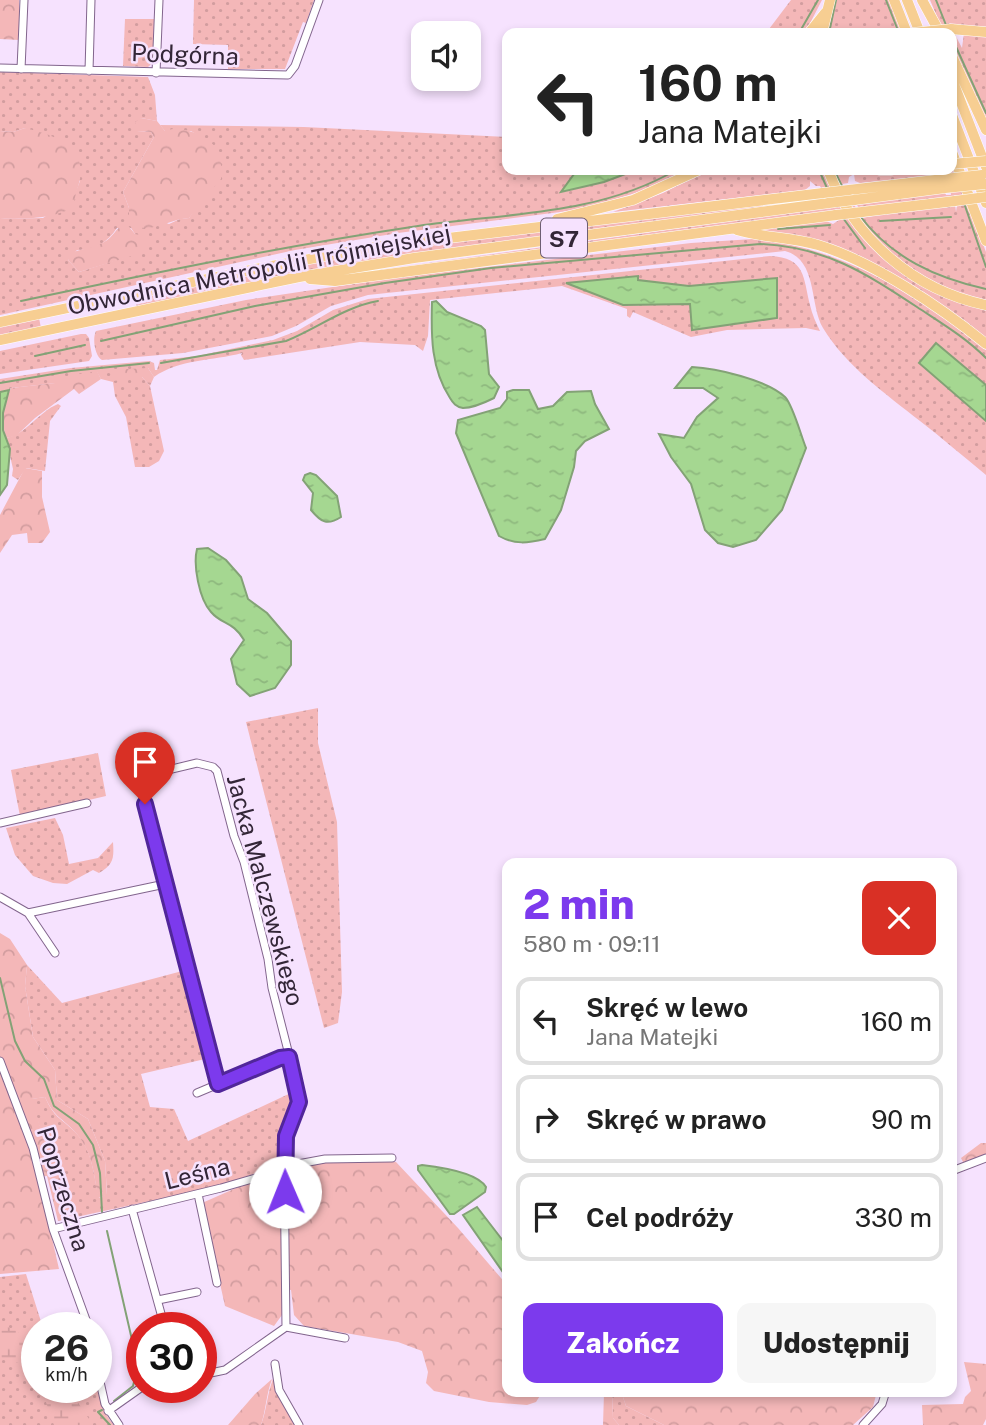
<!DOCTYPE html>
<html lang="pl">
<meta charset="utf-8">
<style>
:root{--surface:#fff;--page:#f6f6f6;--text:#222;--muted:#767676;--line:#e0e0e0;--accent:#7c3aed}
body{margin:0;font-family:"Public Sans",sans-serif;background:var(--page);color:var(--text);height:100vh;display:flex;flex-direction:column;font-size:26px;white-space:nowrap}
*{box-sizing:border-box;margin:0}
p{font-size:23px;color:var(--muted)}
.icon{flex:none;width:38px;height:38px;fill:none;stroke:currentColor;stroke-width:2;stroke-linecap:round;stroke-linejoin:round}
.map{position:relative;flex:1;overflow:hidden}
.drawer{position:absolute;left:502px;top:858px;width:455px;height:539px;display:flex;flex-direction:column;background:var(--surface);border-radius:14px;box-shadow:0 4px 10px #0003}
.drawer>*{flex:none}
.top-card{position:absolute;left:502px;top:28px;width:455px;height:147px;border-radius:14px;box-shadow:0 4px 10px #0003;background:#fff;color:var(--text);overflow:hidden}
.fabs{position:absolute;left:411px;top:21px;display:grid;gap:14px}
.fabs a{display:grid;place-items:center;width:70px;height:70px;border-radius:14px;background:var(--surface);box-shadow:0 4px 10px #0003;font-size:35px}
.speed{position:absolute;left:21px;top:1312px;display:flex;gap:14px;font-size:35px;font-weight:700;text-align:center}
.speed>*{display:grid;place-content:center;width:91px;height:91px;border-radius:50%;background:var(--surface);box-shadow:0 4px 10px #0003;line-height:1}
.speed small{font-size:18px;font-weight:400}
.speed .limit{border:10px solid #d22;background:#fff;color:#111}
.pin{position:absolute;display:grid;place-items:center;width:60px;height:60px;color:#fff;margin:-72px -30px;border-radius:50% 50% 50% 0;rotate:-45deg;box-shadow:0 0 7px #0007}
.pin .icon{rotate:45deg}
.me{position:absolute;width:77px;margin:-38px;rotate:359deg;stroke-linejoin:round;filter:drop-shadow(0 0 5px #0008)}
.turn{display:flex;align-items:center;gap:24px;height:147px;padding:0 21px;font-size:32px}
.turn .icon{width:91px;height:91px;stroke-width:2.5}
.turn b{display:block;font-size:49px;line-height:60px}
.round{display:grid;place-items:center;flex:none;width:74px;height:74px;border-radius:14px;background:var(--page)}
.overview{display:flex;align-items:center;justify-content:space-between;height:119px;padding:0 21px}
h1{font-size:42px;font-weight:800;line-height:52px;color:var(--accent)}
.button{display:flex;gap:14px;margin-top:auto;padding:14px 21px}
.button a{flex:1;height:80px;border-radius:14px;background:var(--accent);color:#fff;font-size:28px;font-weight:800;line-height:80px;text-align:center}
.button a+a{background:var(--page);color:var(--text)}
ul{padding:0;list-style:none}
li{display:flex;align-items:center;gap:21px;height:88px;margin:0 14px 10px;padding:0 7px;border:4px solid var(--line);border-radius:14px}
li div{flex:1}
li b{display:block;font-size:26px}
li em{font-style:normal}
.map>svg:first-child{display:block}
.grass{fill:url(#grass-dots);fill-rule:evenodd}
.forest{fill:url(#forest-crowns)}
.wetland{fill:url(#wetland-marsh)}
.water{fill:url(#water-ripples);stroke:#83a276;stroke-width:2}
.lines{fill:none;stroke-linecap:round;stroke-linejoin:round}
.stream{stroke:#83a276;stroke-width:2}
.minor-casing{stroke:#82658d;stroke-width:9}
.highway-casing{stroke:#fff;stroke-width:11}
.minor{stroke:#fff;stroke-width:7}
.highway{stroke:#f7ce92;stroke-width:10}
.highway-bridge-casing{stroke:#fff;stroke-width:11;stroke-linecap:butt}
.highway-bridge{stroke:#f7ce92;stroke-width:10}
.route-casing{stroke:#51269a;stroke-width:18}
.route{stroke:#7c3aed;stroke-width:12}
.labels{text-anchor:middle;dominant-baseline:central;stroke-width:5;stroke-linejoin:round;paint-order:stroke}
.shield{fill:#f6e2fe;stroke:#6e5e73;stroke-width:2}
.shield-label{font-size:23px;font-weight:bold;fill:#332637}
.street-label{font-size:24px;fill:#332637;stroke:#f6e2fe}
</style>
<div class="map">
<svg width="986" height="1425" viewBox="0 0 986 1425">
<defs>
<pattern id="grass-dots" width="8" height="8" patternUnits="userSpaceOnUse" patternTransform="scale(1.75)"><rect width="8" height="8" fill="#f4b7b8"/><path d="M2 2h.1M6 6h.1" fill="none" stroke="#d29d9f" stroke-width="1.8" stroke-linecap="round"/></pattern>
<pattern id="forest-crowns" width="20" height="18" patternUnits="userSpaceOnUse" patternTransform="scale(1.75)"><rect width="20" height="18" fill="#f4b7b8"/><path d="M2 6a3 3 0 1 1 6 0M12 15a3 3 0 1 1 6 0" fill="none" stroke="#d29d9f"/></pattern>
<pattern id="wetland-marsh" width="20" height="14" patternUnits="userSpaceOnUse" patternTransform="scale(1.75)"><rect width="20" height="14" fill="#f4b7b8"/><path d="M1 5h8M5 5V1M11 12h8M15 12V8" fill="none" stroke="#d29d9f"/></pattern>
<pattern id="water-ripples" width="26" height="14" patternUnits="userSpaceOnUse" patternTransform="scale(1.75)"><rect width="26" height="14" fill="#a5d791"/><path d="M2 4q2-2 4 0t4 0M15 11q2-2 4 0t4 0" fill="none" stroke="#8eb87e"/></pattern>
</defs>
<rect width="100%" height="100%" fill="#f6e2fe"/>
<path class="grass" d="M194,0H314L306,23L303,22L285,69H228V45L193,44Z
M791,0H822L805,33H766Z
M834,0H891L904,33L894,31L825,33Z
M930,0H986V27L950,25L962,48L964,33L986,36V123L966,75L952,48V33H944Z
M125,19H154L153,62L148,67L123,66Z
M0,72L148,77L155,95L157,121L141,118L137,131L151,132L154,137L123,192L129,208L169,224L180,219L189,218L195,209L199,136L191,131H165L160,125L304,127L507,137L508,170H577L563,192L604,182L636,170H686L645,190L583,209L398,233L295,250L0,315V219L43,218L74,196L80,181L25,128L13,132L0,131ZM117,228H131L135,234L129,256L79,272L68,260L77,250C95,250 107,243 117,228Z
M952,163L986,252V302C910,285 863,239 831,170H865L887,174L922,170H952ZM943,171H949L951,195H946L945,192L857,205L861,211L953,198L957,205L956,212L955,204L873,214V216L862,218L842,184L848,183L849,177L854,174L855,181L860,183L943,175Z
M708,170H822C855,245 906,291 986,310V340L860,258L752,231L824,220L833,224L839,220L836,214L335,276L832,207L454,249L137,308L135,298L277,268L379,251L825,195L820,186H816L810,181V186L805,190L613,212L663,193Z
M753,239C843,247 917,295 986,350V475C964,457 942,438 920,421C886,394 846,366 823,328C809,304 818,260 785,251L368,295L331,306L296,326L272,336L183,353L102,360C95,356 92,339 96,331L246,300L386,279L691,243Z
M770,256C806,258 803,277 810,305C812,314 816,323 820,331L806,328L727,330L691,337L633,312L630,318L627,316V309L562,286L430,300L428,336L423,351L415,345L360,342L244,360L241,355L242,353C213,361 179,359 154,377L148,368L142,377L150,386L164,451L159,461L149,467H135L126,417L115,396L113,382L101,379L97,372L56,383L11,388L8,391L0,392V379L71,368L149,361L154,363L155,370H157L160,360L197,356L273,340L297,331L333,310L368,299Z
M39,318L41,328L0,337V326Z
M81,334H86L89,338L92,356L89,361L0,374V351Z
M58,404L61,406L50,421L45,471L26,468L18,480L12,476L13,469L6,438C27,434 38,412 58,404Z
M318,708V743L337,822L342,992L338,1023L324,1028L246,722Z
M98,753L106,796L20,816L11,770Z
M55,818L63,835L69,864L98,858L113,842C114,858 114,864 99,873L93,870L67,884L53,883L33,876L15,855L6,828Z
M27,965L62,1003L186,970L206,1054L205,1059L141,1074L150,1107L174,1109L188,1141L295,1091L297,1098L280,1159L276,1166L219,1186L58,1221L47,1176L51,1163L31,1099L45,1097C55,1119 59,1116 74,1131C93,1149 93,1174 99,1198L107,1194L105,1161L88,1119L57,1100L55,1070L33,1037L25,986Z
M26,1274L43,1328H37V1388H96V1383C100,1399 103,1413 114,1425H0V1277Z
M273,1379L274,1380L296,1425H261C267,1409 267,1394 273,1379Z
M612,1391H621L626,1406L664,1425H619L613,1418Z"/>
<path class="forest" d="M0,0H19V40L0,39Z
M141,118L157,121L165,131C181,124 210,136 218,151C222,158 221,171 221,179L189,218C174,219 160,227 144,229L129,217V208L123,192L154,137L151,132L137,131L135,122Z
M25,128C52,135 86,144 80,179C78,189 74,196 74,207C50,220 26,218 0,219V131L13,132Z
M126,223L135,234L144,236L148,243L145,252L79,272L68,260L71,253C82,248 92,249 104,242C114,237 114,229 126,223Z
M148,368L154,377L150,386L142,377L113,381L110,370Z
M97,371L101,379L79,394L74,389L35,418L16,436L6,438C1,422 3,403 11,388L55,383L56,378Z
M25,468L42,471V497L50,532L42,543H28L27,533L12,535L0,553V515Z
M0,933L10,939L27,965L25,986L33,1037L55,1070L57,1100L88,1119L105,1161L107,1195L98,1198C94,1174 92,1149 74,1131C60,1116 54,1117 45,1097L32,1099L51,1164L47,1176L38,1177L59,1269L0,1274Z
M981,1143H986V1156L964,1164L961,1158Z
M339,1159L396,1162L458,1228L507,1285L508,1391H543L536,1402L527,1405L489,1402L434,1391L426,1383L428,1372L422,1351L398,1342L304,1326L294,1315L291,1290L285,1289L282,1315L274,1326L225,1306L202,1203L286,1166Z
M964,1362L986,1364V1419L983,1425H923L922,1405L963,1404L965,1397L971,1391Z
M272,1379C266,1395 266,1410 261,1425H228L255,1394Z
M602,1391H612L613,1418L619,1425H603L604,1393Z
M621,1391H877L873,1407L853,1425H664L626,1406Z"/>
<path class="wetland" d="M0,1324L17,1331L36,1346L35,1357L28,1365L0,1359Z
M41,1388L69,1389L93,1425H54Z"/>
<path class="water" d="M577,170H636L604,182L561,192Z
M638,276V280L689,286L777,278V318L692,330L690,304L623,305L566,283Z
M436,301L447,312L481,326L485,330L489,374L499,387L494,398C486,402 472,408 463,408C456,407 453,403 450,398C431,369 431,336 432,302Z
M936,343L986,385V421L919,363Z
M692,367C716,368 767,380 785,397C793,405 801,436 806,448L782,510L756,540L733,547L718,543L705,530L691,484L671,457L659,434L684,438L697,417L718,398L703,388H675Z
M9,390L3,413V430L10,449L7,485L0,495V392Z
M513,390H529L538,409L553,406L567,392L591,391L595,404L609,429L585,441L576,451L574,467L561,510L545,539C528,543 515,545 499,536L456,433L458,420L500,408L507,399V392Z
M310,473L316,475L337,496L341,517C327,526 321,522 311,510L313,493L303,480L305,475Z
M208,548L226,560L241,577L248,599L267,613L291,641V665L275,688L250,696L237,684L231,659L244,640C233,621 222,625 211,612C199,599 193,565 197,549Z
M422,1165C439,1167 477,1172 486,1187L485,1192L454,1214H450L418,1170V1166Z
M477,1207L507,1246V1278L463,1215Z"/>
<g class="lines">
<path class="stream" d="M886,0L899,33
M936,0L946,25
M799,33L818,0
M829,33L836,0
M952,38L986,113
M819,170L827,188
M834,170L843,188
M964,203L986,267
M860,216C892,258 936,278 986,289
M843,218L865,248
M880,221L951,217
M778,229L830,225
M21,301C153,273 284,246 418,226C505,213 597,216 676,170
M101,341L255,306L385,283L491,268L760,244C825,247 864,272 917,307C941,323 965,337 986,358
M35,356L85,345
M161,363L286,341C318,328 344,307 378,301
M0,383L71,371L149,363
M0,978L15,1041L25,1061L44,1079L54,1106L79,1124L93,1145L100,1173L102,1212
M107,1231L138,1366L133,1386L114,1401
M102,1410L98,1412L110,1425"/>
<defs>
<path id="minor" d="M0,68L288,75L295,66L319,0
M21,69L24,0
M89,71L91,0
M156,73L159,0
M0,823L87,803
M0,897L28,913L55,953
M28,913L165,884
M0,1061L33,1148L53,1229L89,1328
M218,1084L138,777L197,763L213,767L217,771L234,836L244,862L268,959L272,988L299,1094V1102L286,1135L284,1160L286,1327
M197,1093L280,1058L289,1057
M952,1171L986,1158
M198,1194L217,1283
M132,1209L165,1328
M53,1229L221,1188L276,1172L287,1166L325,1159L392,1158
M158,1300L197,1292
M286,1327L345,1338
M96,1364L105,1404L119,1425
M275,1364L279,1390L299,1425
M201,1375L225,1370L286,1327
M108,1411L142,1387
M863,1425L882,1404L886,1391"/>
<path id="highway" d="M894,0L907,33
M907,0L920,33
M922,0L940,33
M951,29L986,32
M809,33L825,13
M822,33L830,0
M952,56L986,130
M952,79L986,167
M952,115L986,203
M952,152L986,241
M828,170C854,238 913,290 986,305
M880,170H891
M849,190L944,179
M854,200L945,188
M862,212L955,201
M557,219L633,200L699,170
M737,230C763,238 791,237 818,245C872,261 942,308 986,344
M310,279L335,281L836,215
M0,322L256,269L374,247L823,193
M0,340L299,277L414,258L829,203"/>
</defs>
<use href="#minor" class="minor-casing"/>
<use href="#highway" class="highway-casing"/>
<use href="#minor" class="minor"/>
<use href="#highway" class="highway"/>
<defs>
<path id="highway-bridge" d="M912,33L951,29
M952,164L986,161
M944,179L982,175
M945,188L985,184
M823,193L849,190
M955,201L986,197
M829,203L854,200
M836,215L862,212"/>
</defs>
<use href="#highway-bridge" class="highway-bridge-casing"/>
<use href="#highway-bridge" class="highway-bridge"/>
</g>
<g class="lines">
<defs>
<path id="route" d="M145,804L218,1084L280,1058L289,1057L299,1102L286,1136L285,1192"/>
</defs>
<use href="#route" class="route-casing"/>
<use href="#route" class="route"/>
</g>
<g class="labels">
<rect class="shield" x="541" y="218.5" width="46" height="39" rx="5"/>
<g class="shield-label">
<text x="564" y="238">S7</text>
</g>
<g class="street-label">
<text transform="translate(185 54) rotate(2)">Podgórna</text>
<text transform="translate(259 269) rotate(-11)">Obwodnica Metropolii Trójmiejskiej</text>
<text transform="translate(266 890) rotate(75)">Jacka Malczewskiego</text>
<text transform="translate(197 1173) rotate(-14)">Leśna</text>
<text transform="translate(64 1189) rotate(73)">Poprzeczna</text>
</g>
</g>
</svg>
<div class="fabs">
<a><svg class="icon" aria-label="sound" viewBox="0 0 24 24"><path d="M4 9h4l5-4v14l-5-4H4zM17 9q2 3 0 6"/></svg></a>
</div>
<div class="speed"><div>26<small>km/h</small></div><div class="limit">30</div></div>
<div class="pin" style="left:145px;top:804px;background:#d93025"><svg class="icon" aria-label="arrive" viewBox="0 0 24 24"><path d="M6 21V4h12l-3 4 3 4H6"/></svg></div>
<svg class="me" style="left:285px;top:1192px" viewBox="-20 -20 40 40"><circle r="19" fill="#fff"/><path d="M0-13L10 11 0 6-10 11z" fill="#7c3aed"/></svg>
<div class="top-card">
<div class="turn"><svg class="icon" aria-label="left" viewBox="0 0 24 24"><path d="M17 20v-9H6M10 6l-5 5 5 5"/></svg><div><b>160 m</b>Jana Matejki</div></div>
</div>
<section class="drawer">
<div class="overview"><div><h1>2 min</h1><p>580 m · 09:11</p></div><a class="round" style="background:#d93025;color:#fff"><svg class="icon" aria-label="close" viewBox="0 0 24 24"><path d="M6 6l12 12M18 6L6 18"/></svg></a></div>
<ul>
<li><svg class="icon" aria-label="left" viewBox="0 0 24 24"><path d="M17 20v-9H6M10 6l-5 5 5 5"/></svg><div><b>Skręć w lewo</b><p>Jana Matejki</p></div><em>160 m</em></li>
<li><svg class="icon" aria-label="right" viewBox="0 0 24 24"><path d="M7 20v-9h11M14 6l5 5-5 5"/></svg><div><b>Skręć w prawo</b></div><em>90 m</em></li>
<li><svg class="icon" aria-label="arrive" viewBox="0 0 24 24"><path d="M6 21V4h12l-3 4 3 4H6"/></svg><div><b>Cel podróży</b></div><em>330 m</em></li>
</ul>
<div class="button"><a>Zakończ</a><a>Udostępnij</a></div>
</section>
</div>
